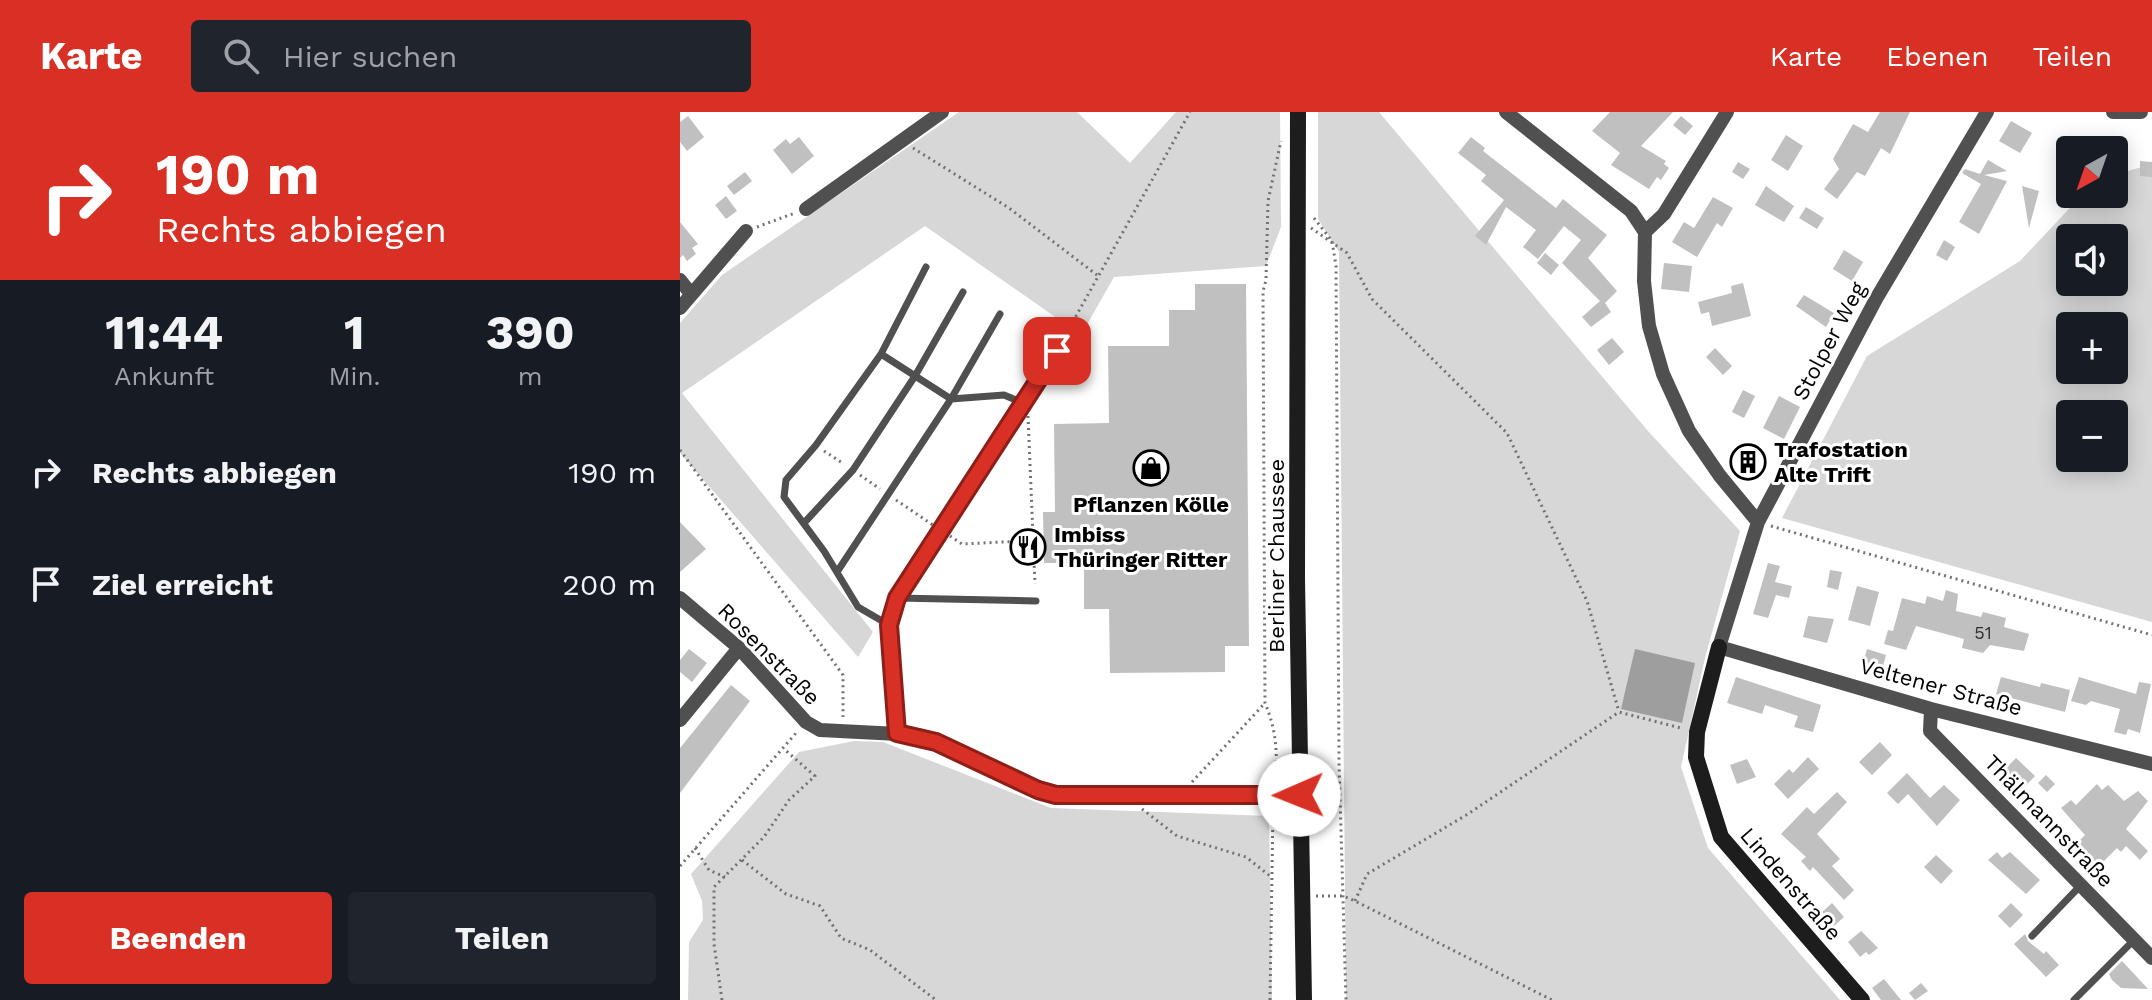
<!DOCTYPE html>
<html lang="de">
<meta charset="utf-8">
<style>
:root{--surface:#171b24;--page:#20242c;--text:#f1f3f6;--muted:#9ea1a6;--accent:#d93025}
body{margin:0;font-family:"Work Sans",sans-serif;background:var(--page);color:var(--text);height:100vh;display:flex;flex-direction:column;font-size:30px;white-space:nowrap}
*{box-sizing:border-box;margin:0}
p{font-size:26px;color:var(--muted)}
.icon{flex:none;width:44px;height:44px;fill:none;stroke:currentColor;stroke-width:2;stroke-linecap:round;stroke-linejoin:round}
.map{position:relative;flex:1;overflow:hidden}
.drawer{display:flex;flex-direction:column;background:var(--surface);width:680px}
.drawer>*{flex:none}
.banner{background:#d93025;color:#fff;overflow:hidden}
.needle{width:52px;rotate:220deg}
.controls{position:absolute;left:1376px;top:24px;display:grid;gap:16px}
.controls a{display:grid;place-items:center;width:72px;height:72px;border-radius:8px;background:var(--surface);box-shadow:0 4px 20px #0003;font-size:40px}
.pin{position:absolute;display:grid;place-items:center;width:68px;height:68px;color:#fff;margin:-34px;border-radius:16px;box-shadow:0 4px 12px #0006}
.me{position:absolute;width:88px;margin:-44px;rotate:269deg;stroke-linejoin:round;filter:drop-shadow(0 0 6px #0008)}
.turn{display:flex;align-items:center;gap:28px;height:168px;padding:0 24px;font-size:36px}
.turn .icon{width:104px;height:104px;stroke-width:2.5}
.turn b{display:block;font-size:56px;line-height:68px}
.eta{display:flex;justify-content:space-evenly;align-items:center;height:136px;text-align:center}
.eta b{font-size:48px;font-weight:700;line-height:56px}
.cta{display:flex;gap:16px;margin-top:auto;padding:16px 24px}
.cta a{flex:1;height:92px;border-radius:8px;background:var(--accent);color:#fff;font-size:32px;font-weight:700;line-height:92px;text-align:center}
.cta a+a{background:var(--page);color:var(--text)}
ul{padding:0;list-style:none}
li{display:flex;align-items:center;gap:24px;height:112px;padding:0 24px}
li div{flex:1}
li b{display:block;font-size:30px}
li em{font-style:normal}
header{display:flex;align-items:center;gap:48px;box-sizing:border-box;height:112px;padding:0 40px;background:var(--accent);color:#fff}
header strong{font-size:38px}
nav{display:flex;gap:44px;margin-inline-start:auto;font-size:28px}
.search{width:560px;height:72px;background:var(--page);display:flex;align-items:center;gap:20px;box-sizing:border-box;padding:0 28px;border-radius:8px;color:var(--muted);font-size:30px}
main{display:flex;flex:1;min-height:0}
.map>svg:first-child{display:block}
.green{fill:#d7d7d7;fill-rule:evenodd}
.water{fill:#9e9e9e}
.building{fill:#c0c0c0}
.lines{fill:none;stroke-linecap:round;stroke-linejoin:round}
.path{stroke:#727272;stroke-width:3;stroke-dasharray:2 4;stroke-linecap:butt}
.lane{stroke:#505050;stroke-width:7}
.street{stroke:#505050;stroke-width:14}
.secondary{stroke:#1d1d1d;stroke-width:16}
.route-casing{stroke:#8d1f18;stroke-width:20}
.route{stroke:#d93025;stroke-width:14}
.labels{text-anchor:middle;dominant-baseline:central;stroke-width:6;stroke-linejoin:round;paint-order:stroke}
.number-label{font-size:18px;fill:#303030}
.street-label{font-size:22px;fill:#000;stroke:#fff}
.poi-label{font-size:22px;font-weight:bold;fill:#000;stroke:#fff;text-anchor:start}
</style>
<header>
<strong>Karte</strong>
<div class="search"><svg class="icon" aria-label="search" viewBox="0 0 24 24"><circle cx="10" cy="10" r="6"/><path d="M15 15l6 6"/></svg>Hier suchen</div>
<nav><a>Karte</a><a>Ebenen</a><a>Teilen</a></nav>
</header>
<main>
<section class="drawer">
<div class="banner">
<div class="turn"><svg class="icon" aria-label="right" viewBox="0 0 24 24"><path d="M7 20v-9h11M14 6l5 5-5 5"/></svg><div><b>190 m</b>Rechts abbiegen</div></div>
</div>
<div class="eta">
<div><b>11:44</b><p>Ankunft</p></div>
<div><b>1</b><p>Min.</p></div>
<div><b>390</b><p>m</p></div>
</div>
<ul>
<li><svg class="icon" aria-label="right" viewBox="0 0 24 24"><path d="M7 20v-9h11M14 6l5 5-5 5"/></svg><div><b>Rechts abbiegen</b></div><em>190 m</em></li>
<li><svg class="icon" aria-label="arrive" viewBox="0 0 24 24"><path d="M6 21V4h12l-3 4 3 4H6"/></svg><div><b>Ziel erreicht</b></div><em>200 m</em></li>
</ul>
<div class="cta"><a>Beenden</a><a>Teilen</a></div>
</section>
<div class="map">
<svg width="1472" height="888" viewBox="0 0 1472 888">
<rect width="100%" height="100%" fill="#fff"/>
<path class="green" d="M279,0H397L450,51L496,0H600L601,115L586,154L434,165L401,223L245,114L2,281L193,520L178,545L0,341V211L42,163Z
M638,0H699L968,319L1060,419L1025,546L1001,655L1028,736L1160,888H666L659,140L638,107Z
M1472,52V510L1102,406L1187,244L1340,149L1403,82H1434V63ZM1390,126H1434V170H1390ZM1390,214H1434V258H1390ZM1390,302H1434V346H1390Z
M174,629L203,630L371,696L589,704L592,888H8L9,830L23,808L22,789L11,762L119,640Z"/>
<path class="water" d="M955,537L1015,551L1002,611L941,597Z"/>
<path class="building" d="M930,0H993L961,34L986,49L984,52L989,56L981,68L977,65L969,77L931,53L940,41L912,19Z
M1200,0H1230L1210,42L1201,36L1185,64L1177,60L1157,87L1144,77L1159,57L1153,47L1173,12L1188,20Z
M8,4L24,25L7,39L0,30V10Z
M1001,4L1013,14L1005,23L993,13Z
M1331,9L1352,21L1340,41L1319,29Z
M1106,23L1123,34L1108,59L1091,48Z
M119,25L134,44L112,62L93,38L106,27L110,32Z
M791,25L805,36L803,39L876,96L883,87L927,123L908,146L937,179L925,191L931,200L911,215L902,205L920,189L882,151L901,128L884,114L858,147L843,135L856,118L826,95L806,133L795,124L824,88L801,69L806,63L778,41Z
M1308,48L1327,59L1304,63L1327,69L1299,122L1279,110L1301,72L1282,61L1285,57L1300,62Z
M1460,49L1472,50V65L1460,64Z
M1058,50L1070,57L1063,67L1052,60Z
M65,60L72,69L54,83L47,74Z
M1086,74L1114,94L1104,110L1075,93Z
M1342,74L1359,79L1349,116Z
M46,84L57,99L46,107L35,93Z
M1033,85L1053,96L1042,115L1037,111L1017,145L992,130L1004,110L1014,116Z
M1126,95L1144,106L1137,117L1119,106Z
M0,110L18,132L12,136L16,142L7,149L3,143L0,146Z
M1264,128L1275,135L1267,149L1256,143Z
M1164,138L1183,150L1172,169L1153,157Z
M865,141L879,153L871,163L857,151Z
M984,151L1012,154L1009,180L981,177Z
M1063,171L1071,204L1032,214L1029,200L1021,202L1018,190L1052,181L1051,174Z
M515,172H566L569,534H545V560L430,561L429,497H404V451H364L363,400H375L374,312L429,311L428,234H489V198H515Z
M1124,183L1154,201L1146,215L1116,194Z
M932,226L944,240L929,253L917,238Z
M1035,236L1052,254L1043,263L1026,245Z
M1063,278L1075,284L1064,306L1052,300Z
M1099,284L1120,295L1104,327L1083,316Z
M0,410L26,437L0,460Z
M1088,451L1100,454L1095,470L1112,474L1109,486L1096,483L1088,506L1073,502Z
M1150,458L1162,460L1158,478L1147,475Z
M1177,474L1199,480L1190,514L1168,508Z
M1266,478L1278,482L1276,499L1301,505L1303,500L1326,506L1324,515L1349,522L1344,539L1310,533L1303,541L1282,536L1284,527L1236,514L1226,538L1204,532L1208,518L1213,519L1222,486L1245,492L1247,484L1263,489Z
M1128,504L1154,507L1147,531L1123,525Z
M9,537L27,551L12,570L0,560V548Z
M1187,537L1206,543L1202,558L1183,552Z
M1056,565L1141,593L1133,620L1114,615L1118,604L1085,593L1082,602L1047,591Z
M1321,565L1360,575L1361,571L1390,578L1385,600L1316,582Z
M1399,565L1456,582L1459,570L1471,572L1460,621L1448,617L1446,623L1434,620L1440,597L1411,589L1406,593L1391,589Z
M51,573L70,589L0,681V636Z
M1200,630L1212,643L1192,663L1179,650Z
M1128,645L1139,657L1108,687L1094,672L1109,657L1113,661Z
M1336,646L1355,664L1337,683L1318,664Z
M1067,647L1076,665L1057,672L1050,653Z
M1227,661L1250,686L1264,673L1280,688L1257,714L1228,682L1218,692L1207,681Z
M1366,663L1375,672L1367,680L1358,671Z
M1417,672L1422,678L1428,673L1444,689L1458,679L1468,689L1446,717L1468,739L1460,748L1446,734L1441,740L1437,736L1415,758L1398,741L1401,739L1395,733L1405,723L1381,696L1391,688L1396,693Z
M1157,680L1167,690L1137,722L1160,747L1152,754L1174,778L1164,788L1133,755L1130,759L1121,749L1126,745L1101,722L1127,695L1134,702Z
M1317,740L1322,746L1330,740L1360,768L1346,782L1308,748Z
M1256,743L1273,759L1261,772L1244,755Z
M1152,791L1164,805L1153,815L1140,802Z
M1331,791L1343,803L1330,816L1318,804Z
M1181,819L1198,836L1189,843L1186,840L1180,845L1168,830Z
M1345,822L1348,829L1364,842L1366,839L1379,853L1366,865L1334,832Z
M1442,849L1456,864L1468,877L1441,876L1432,868L1429,862Z
M1204,867L1221,888H1201L1192,876Z
M1241,871L1248,879L1235,888L1229,881Z"/>
<g class="lines">
<path class="path" d="M233,36L329,96L417,163
M634,106L652,129L656,154L659,650L666,888
M77,115L115,101
M631,116L667,141L692,187L827,321L907,489L939,600
M381,231L510,0
M348,304L355,472
M0,338L163,563V605
M144,339L164,352
M180,363L200,377
M216,388L253,413
M1091,414L1472,523
M270,424L282,432L363,428
M595,668C598,641 596,617 585,591L583,179L586,168L588,89L601,29
M512,670L585,591
M462,697L497,724L566,745L590,764
M15,736L29,758L45,765
M62,748L106,782L140,794L161,826L190,838L256,888
M0,754L116,621
M636,784H663L675,789L872,888
M675,789L687,762L788,702L939,600L1001,616
M42,888L34,832V775L84,725L109,688L135,664L104,637
M590,888L593,696"/>
<path class="lane" d="M201,242L271,287L324,283L343,291
M124,411L173,358L235,264L283,180
M157,460L271,287L320,202
M217,486L356,489
M209,513L178,495L144,439L104,385L106,368L136,333L201,242L246,155
M217,621L209,513L217,486L377,239
M1352,824L1401,773
M1394,888L1454,828"/>
<path class="street" d="M826,0L951,99L965,120L964,169L969,214L983,262L1009,319L1040,364L1078,410
M1307,0L1196,187L1078,410L1039,535L1251,597L1472,652
M1433,0H1461
M126,97L262,0
M965,120L984,102L1047,0
M0,168L11,182
M0,196L66,119
M0,486L59,536L126,610L140,618L238,623L376,683H619
M1251,597L1250,619L1472,846
M0,608L59,536"/>
<path class="secondary" d="M618,0L617,467L624,888
M1039,535L1017,620L1016,645L1041,725L1182,888"/>
</g>
<g class="lines">
<defs>
<path id="route" d="M377,239L217,486L209,513L217,621L256,630L358,678L376,683H619"/>
</defs>
<use href="#route" class="route-casing"/>
<use href="#route" class="route"/>
</g>
<defs>
<symbol id="building-ring" viewBox="-11 -11 22 22"><circle r="9.5" fill="#fff" stroke="#000" stroke-width="1.5"/><path d="M-4-6H4V6H1V3H-1V6H-4ZM-2.5-4.3h1.7v1.8h-1.7ZM.8-4.3h1.7v1.8H.8ZM-2.5-1h1.7V.8h-1.7ZM.8-1h1.7V.8H.8Z" fill="#000"/></symbol>
<symbol id="shop-ring" viewBox="-11 -11 22 22"><circle r="9.5" fill="#fff" stroke="#000" stroke-width="1.5"/><path d="M-5-2.5h2.3a2.7 3.5 0 0 1 5.4 0H5L5.5 6h-11ZM-1.5-2.5h3a1.5 2.3 0 0 0-3 0Z" fill="#000"/></symbol>
<symbol id="restaurant-ring" viewBox="-11 -11 22 22"><circle r="9.5" fill="#fff" stroke="#000" stroke-width="1.5"/><path d="M-5-6h1v4h1v-4h1v4h1v-4h1v5L-1.5 .5V6h-2V.5L-5-1ZM5-6V6H3V1.5H1.5Q1.5-4 5-6Z" fill="#000"/></symbol>
</defs>
<g fill-rule="evenodd">
<use href="#building-ring" x="1048" y="330" width="40" height="40"/>
<use href="#shop-ring" x="451" y="336" width="40" height="40"/>
<use href="#restaurant-ring" x="328" y="415" width="40" height="40"/>
</g>
<g class="labels">
<g class="number-label">
<text x="1303" y="520">51</text>
</g>
<g class="street-label">
<text transform="translate(1149 229) rotate(-62)">Stolper Weg</text>
<text transform="translate(596 444) rotate(-90)">Berliner Chaussee</text>
<text transform="translate(89 542) rotate(45)">Rosenstraße</text>
<text transform="translate(1261 575) rotate(15)">Veltener Straße</text>
<text transform="translate(1369 709) rotate(46)">Thälmannstraße</text>
<text transform="translate(1111 772) rotate(49)">Lindenstraße</text>
</g>
<g class="poi-label">
<text x="1094" y="337">Trafostation<tspan x="1094" dy="25">Alte Trift</tspan></text>
<text x="471" y="392" text-anchor="middle">Pflanzen Kölle</text>
<text x="374" y="422">Imbiss<tspan x="374" dy="25">Thüringer Ritter</tspan></text>
</g>
</g>
</svg>
<div class="controls">
<a><svg class="needle" viewBox="-14 -14 28 28"><path d="M0-13l5 13h-10z" fill="#e53935"/><path d="M0 13l5-13h-10z" fill="#9ea1a6"/></svg></a>
<a><svg class="icon" aria-label="sound" viewBox="0 0 24 24"><path d="M4 9h4l5-4v14l-5-4H4zM17 9q2 3 0 6"/></svg></a>
<a>+</a>
<a>−</a>
</div>
<div class="pin" style="left:377px;top:239px;background:#d93025"><svg class="icon" aria-label="arrive" viewBox="0 0 24 24"><path d="M6 21V4h12l-3 4 3 4H6"/></svg></div>
<svg class="me" style="left:619px;top:683px" viewBox="-20 -20 40 40"><circle r="19" fill="#fff"/><path d="M0-13L10 11 0 6-10 11z" fill="#d93025"/></svg>
</div>
</main>
